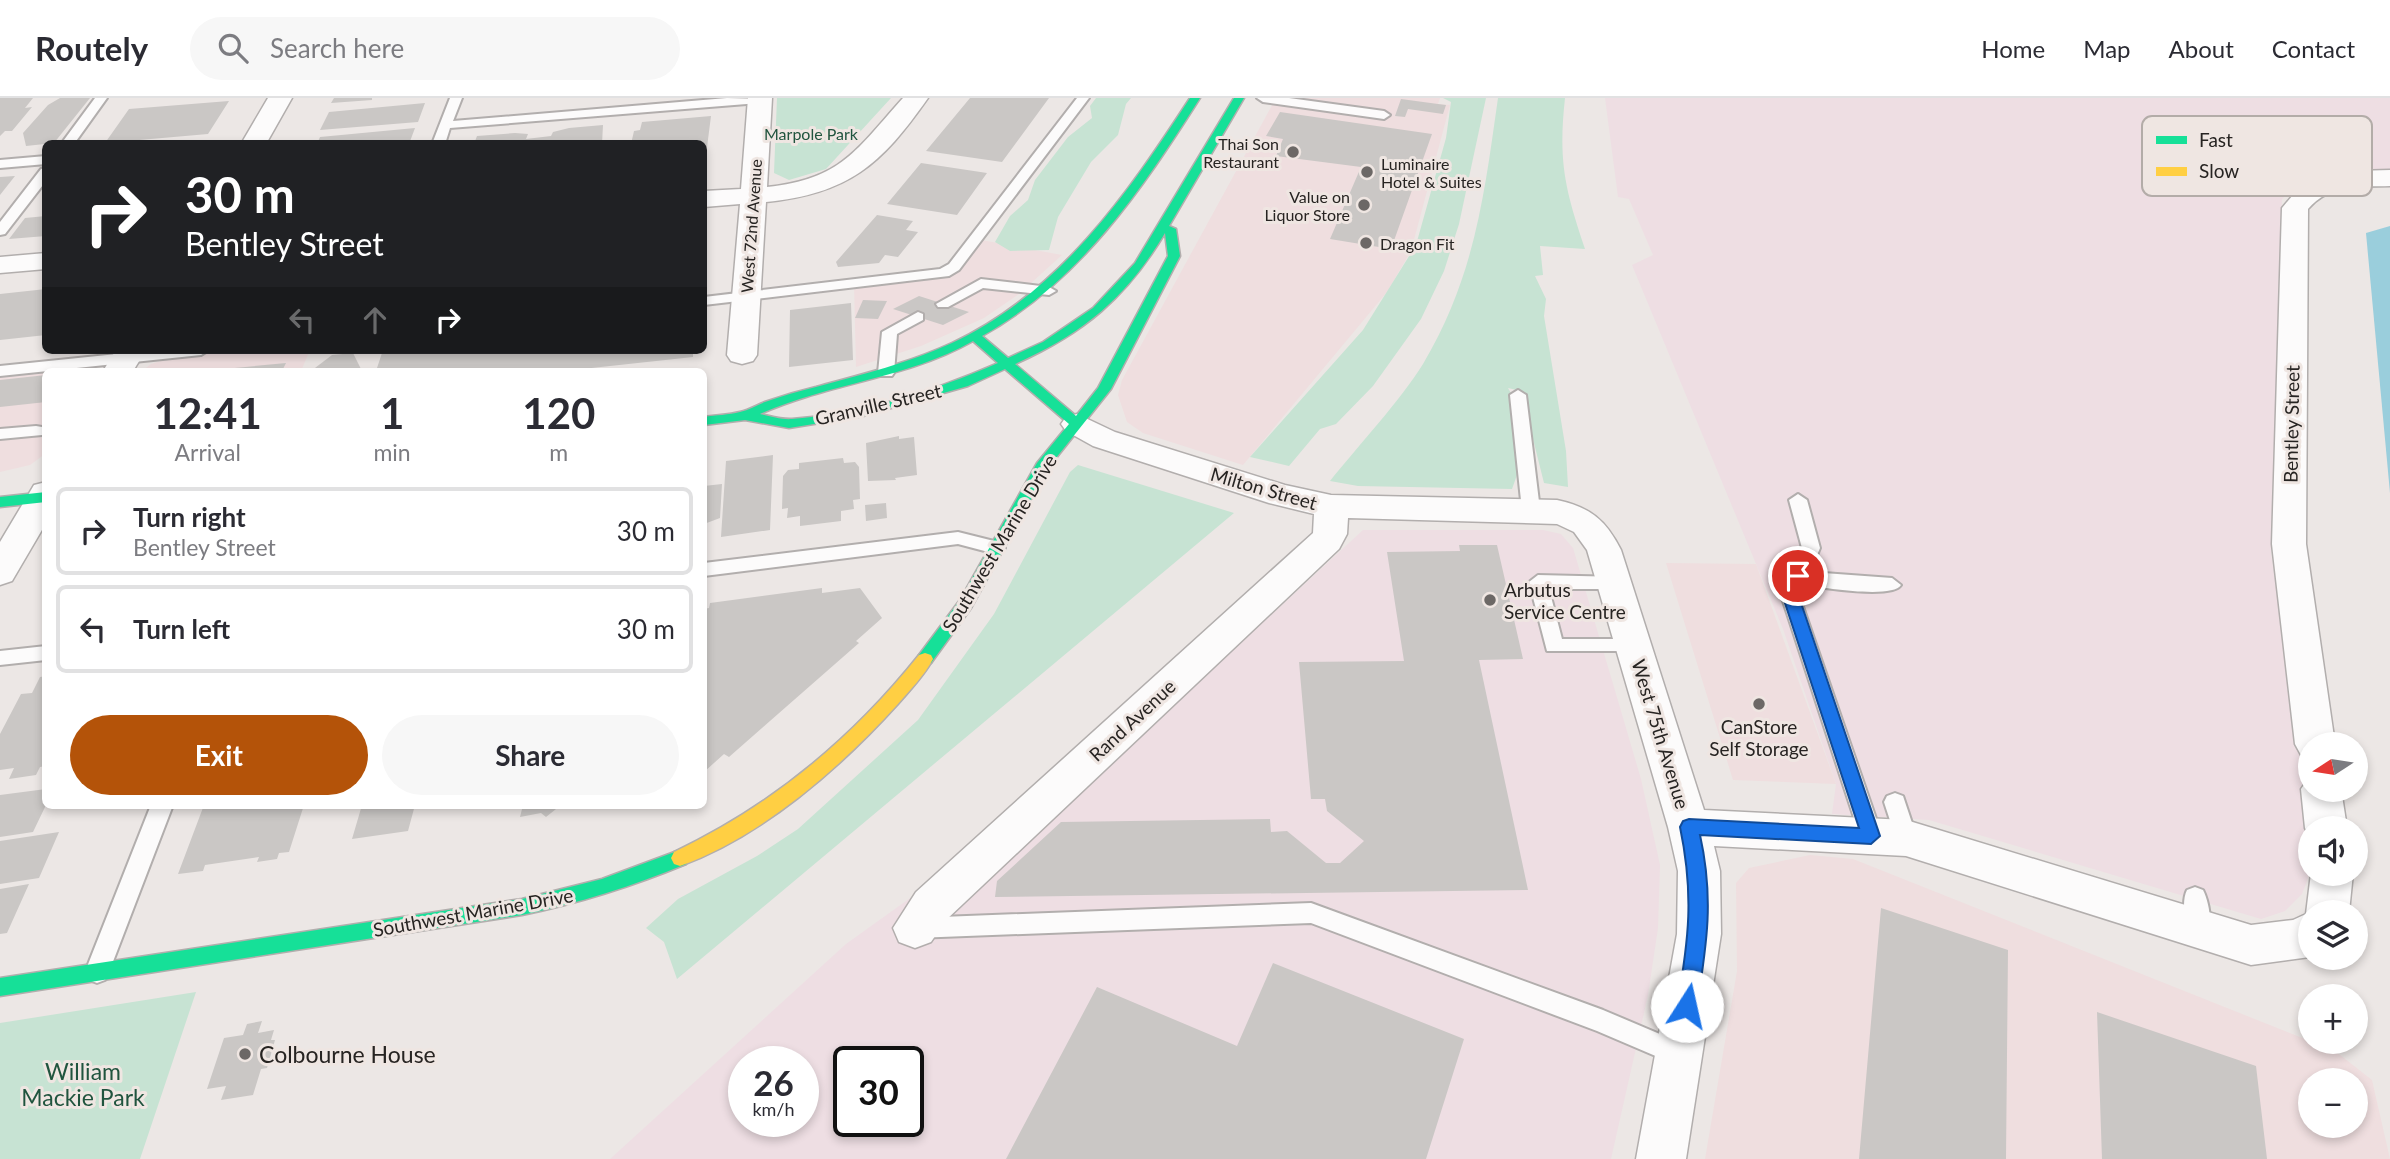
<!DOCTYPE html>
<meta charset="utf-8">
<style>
:root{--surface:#fff;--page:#f7f7f7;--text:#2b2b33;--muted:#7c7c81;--line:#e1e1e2;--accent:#b45309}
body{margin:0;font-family:Lato,sans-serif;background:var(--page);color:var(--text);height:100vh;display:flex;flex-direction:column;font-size:26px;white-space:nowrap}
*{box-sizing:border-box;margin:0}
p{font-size:23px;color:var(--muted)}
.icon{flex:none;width:38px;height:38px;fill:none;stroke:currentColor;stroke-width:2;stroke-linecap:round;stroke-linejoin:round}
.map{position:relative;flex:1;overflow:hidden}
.side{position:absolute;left:42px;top:270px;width:665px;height:441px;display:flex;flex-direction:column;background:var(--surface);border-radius:10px;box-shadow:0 4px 10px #0003}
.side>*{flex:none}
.banner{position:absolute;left:42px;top:42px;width:665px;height:214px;border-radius:10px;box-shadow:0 4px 10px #0003;background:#202124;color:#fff;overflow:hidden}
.needle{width:46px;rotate:258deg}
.controls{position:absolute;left:2298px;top:634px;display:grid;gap:14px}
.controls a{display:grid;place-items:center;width:70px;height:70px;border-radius:50%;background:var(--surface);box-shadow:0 4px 10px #0003;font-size:35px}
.speed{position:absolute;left:728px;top:948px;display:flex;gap:14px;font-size:35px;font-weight:700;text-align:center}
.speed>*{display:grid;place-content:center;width:91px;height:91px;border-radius:50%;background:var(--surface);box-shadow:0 4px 10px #0003;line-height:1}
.speed small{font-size:18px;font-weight:400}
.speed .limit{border:4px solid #111;border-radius:10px;background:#fff;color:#111}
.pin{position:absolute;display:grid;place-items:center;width:60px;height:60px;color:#fff;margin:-30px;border:4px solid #fff;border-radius:50%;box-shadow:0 2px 7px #0007}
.me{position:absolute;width:77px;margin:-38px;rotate:10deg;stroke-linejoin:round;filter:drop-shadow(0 0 5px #0008)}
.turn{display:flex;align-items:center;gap:24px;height:147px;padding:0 28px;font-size:32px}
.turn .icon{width:91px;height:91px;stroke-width:2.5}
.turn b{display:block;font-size:49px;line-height:60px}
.lanes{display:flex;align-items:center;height:66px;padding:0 28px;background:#0003;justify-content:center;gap:35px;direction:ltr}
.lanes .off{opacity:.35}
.eta{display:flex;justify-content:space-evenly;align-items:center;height:119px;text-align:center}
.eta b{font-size:42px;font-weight:700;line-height:49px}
.action{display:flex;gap:14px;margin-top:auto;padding:14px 28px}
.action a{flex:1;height:80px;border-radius:42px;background:var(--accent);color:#fff;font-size:28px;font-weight:700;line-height:80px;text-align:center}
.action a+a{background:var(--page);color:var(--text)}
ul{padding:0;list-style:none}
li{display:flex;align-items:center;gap:21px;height:88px;margin:0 14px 10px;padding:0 14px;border:4px solid var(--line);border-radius:10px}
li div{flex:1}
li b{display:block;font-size:26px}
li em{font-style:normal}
header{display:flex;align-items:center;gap:42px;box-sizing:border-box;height:98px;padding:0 35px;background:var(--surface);border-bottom:2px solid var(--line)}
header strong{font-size:33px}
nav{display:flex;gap:38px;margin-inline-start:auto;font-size:24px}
.search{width:490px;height:63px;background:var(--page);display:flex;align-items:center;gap:18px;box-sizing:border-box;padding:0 24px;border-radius:38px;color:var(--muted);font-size:26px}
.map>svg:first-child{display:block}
.commercial{fill:#efdedf;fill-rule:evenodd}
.industrial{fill:#eedee3;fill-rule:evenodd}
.green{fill:#c7e3d3}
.water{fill:#9acedc}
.building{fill:#cac7c5}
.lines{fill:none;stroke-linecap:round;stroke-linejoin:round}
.lane-casing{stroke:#b2aead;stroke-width:4}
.street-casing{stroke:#b2aead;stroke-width:3}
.fast-casing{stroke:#b2aead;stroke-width:3}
.slow-casing{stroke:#b2aead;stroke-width:3}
.lane{fill:#fcfbfb;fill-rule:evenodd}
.street{fill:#fcfbfb;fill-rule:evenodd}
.fast{fill:#16e098;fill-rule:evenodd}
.slow{fill:#ffcf43;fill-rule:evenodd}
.route{fill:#1a73e8;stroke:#114b97;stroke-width:2}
.poi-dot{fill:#6c6866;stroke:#efe6e2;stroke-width:2.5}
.labels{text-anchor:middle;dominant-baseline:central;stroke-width:6;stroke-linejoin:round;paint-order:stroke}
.far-park-label{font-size:16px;fill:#20543e;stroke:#efe6e2}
.far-poi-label{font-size:16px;fill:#272422;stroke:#efe6e2;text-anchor:end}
.far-street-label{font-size:16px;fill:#272422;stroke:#efe6e2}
.street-label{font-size:19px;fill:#272422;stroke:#efe6e2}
.poi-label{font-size:19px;fill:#272422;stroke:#efe6e2;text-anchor:start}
.near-poi-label{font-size:23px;fill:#272422;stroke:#efe6e2;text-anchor:start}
.near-park-label{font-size:23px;fill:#20543e;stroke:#efe6e2}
.key{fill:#efe6e2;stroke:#b3aca8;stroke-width:2}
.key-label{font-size:19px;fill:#272422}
</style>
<header>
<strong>Routely</strong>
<div class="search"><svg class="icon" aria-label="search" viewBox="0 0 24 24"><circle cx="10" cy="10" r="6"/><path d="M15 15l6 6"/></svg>Search here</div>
<nav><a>Home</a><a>Map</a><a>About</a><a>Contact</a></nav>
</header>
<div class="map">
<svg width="2390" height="1061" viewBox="0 0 2390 1061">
<rect width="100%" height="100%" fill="#ece7e5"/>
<path class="commercial" d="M1276,0H1440L1438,6L1450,7L1411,153L1387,194L1243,367L1143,335L1127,324L1118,297L1122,282Z
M976,141L1062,157L1019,196L984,220L921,248L856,269L854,186L944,175Z
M201,252H310L301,273H142L151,266L167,261L170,255Z
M82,265L79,272L88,273H46L45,356L30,367L0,374V273Z
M1666,465L1756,466L1836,686L1733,682Z
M1810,757L1853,761L2335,953L2372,982L2390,1061H1705L1737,873L1736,785L1749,770ZM2310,982H2356V1027H2310Z"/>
<path class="industrial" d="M1605,0H2390V75L2303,82L2282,101L2271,455L2310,733V775L2302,796L2285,813L2261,821L1929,722L1832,716L1836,686L1783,531L1632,167L1653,157L1629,101L1618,99Z
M1363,432H1543L1561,436L1573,450L1641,681L1660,767L1658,830L1648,897L1611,1061H610L846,846L920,793L968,797ZM744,964H803V1024H744ZM849,964H908V1024H849Z"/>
<path class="green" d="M777,0H891L826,71L789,82L774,75Z
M1096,0H1131L1126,6L1118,37L1091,64L1058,119L1049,152L1010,153L995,144L1010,118L1028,102L1035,82L1068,39L1092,20L1090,8Z
M1443,0H1486L1459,126L1444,173L1421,221L1373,288L1336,326L1320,331L1289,368L1250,359L1363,232L1416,147L1446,40L1451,4Z
M1498,0H1565C1558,64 1565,91 1585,151L1540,148L1543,177L1535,178L1546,201L1544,218L1566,353L1568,389L1544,385L1521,293L1508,290L1512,297L1517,377L1512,391L1358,388L1330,383C1358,348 1400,303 1423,266C1475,178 1484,98 1498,0Z
M1078,367L1234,415L677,881L664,844L646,830L678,801L757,758L798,731L918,622L994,516L1070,374Z
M196,894L140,1061H0V925Z"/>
<path class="water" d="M2390,128V395L2366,135Z"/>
<path class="building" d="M0,0H33L25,10L32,9L12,33H5L0,38Z
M60,0H90L54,45L26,48L23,35L48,7Z
M334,0H372V2L331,5Z
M970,0H1049L1002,64L926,53Z
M1401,1L1438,6L1446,7L1443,16L1408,11L1405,19L1395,18Z
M229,3L208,36L105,45L129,11Z
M425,5L418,24L320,32L329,14Z
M1280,14L1432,36L1391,151L1330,141L1361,69L1276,58L1283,41L1266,38Z
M711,18L705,65L704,46H631L634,33L640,32L642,24Z
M603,27L602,46H474L477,38L515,35L528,36L526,41L551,38L553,34L569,30Z
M415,30L409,46H317L320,39Z
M921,65L987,75L957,117L887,106Z
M15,78L0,97V79Z
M877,117L913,123L906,132L918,134L898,159L885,157L879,165L838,169L836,164Z
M46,118V138L9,141L25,120Z
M46,191V237L0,242V196Z
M919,198L969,214L943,227L893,211Z
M863,202L887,203L878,221L855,220Z
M851,205L853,262L789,269L790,212Z
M414,252H693V259L564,273H376L382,255Z
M353,255L362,273H311L332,257Z
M286,265L282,273H224V271Z
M46,277V304L0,309V282Z
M899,338V341L914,339L917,377L895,380L896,382L868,383L866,345Z
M773,357L770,432L721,439L726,363Z
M843,360L844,365L855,364L859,369L860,401L853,402L854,411L841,413V423L800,428V418L787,420L788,410L782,411L783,378L788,372L799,371V365Z
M722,386L720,420L704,426V388Z
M886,405L887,420L866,423L865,407Z
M1459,447H1497L1523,561L1479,562L1528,792L995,799L997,783L1061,724L1270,721L1271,734L1287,733L1326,765H1340L1364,743L1327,713L1325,701H1311L1299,564L1404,563L1387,454L1460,453Z
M822,490V495L860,490L882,520L856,543L859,545L729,659L724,656L704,674V511L709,510L710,505Z
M46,578V668L40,669L36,677L9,681L14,670L0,672V636L21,596L32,595L40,579Z
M46,691V707L33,734L0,739V697Z
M204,707H304L289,754L279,755L277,761L257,764L259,759L205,767L203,773L178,776Z
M362,707H415L408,733L352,741Z
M523,707H561L546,719L541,715L520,719Z
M59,734L39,780L0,786V743Z
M29,786L7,835L0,836V791Z
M1881,810L2008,852L2006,1061H1859Z
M1273,865L1464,941L1426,1061H1006L1097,889L1237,948Z
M2097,914L2256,968L2267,1061H2102Z
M262,923L258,935L274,932L271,942H275L267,970L261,971L253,997L221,1002L226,988L207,991L224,940L243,937L247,926Z"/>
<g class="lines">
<defs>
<path id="lane" d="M95,0H107L74,46H61Z
M450,0H462L453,23L727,0L765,1L759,5L450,30L445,46H432Z
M1077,0H1089L959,172L949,178L704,207V199L940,171L949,166Z
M1257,0H1289L1384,13L1390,17L1384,21L1263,4Z
M46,58V66L0,70V62Z
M46,70V83L5,136L0,137V124L41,71Z
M981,181L1049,189L1056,193L1049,197L983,190L948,209H938L936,206Z
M918,214L923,216V222L897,236L894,275L892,278H880L878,275L882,234Z
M156,252H209L201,257L0,278V268Z
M1518,292L1526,297L1540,412L1531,418L1522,412L1510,297Z
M36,328L42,329L44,333L42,337L0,341V331Z
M1798,396L1807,402L1820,450L1810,474L1892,480L1901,487C1893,501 1821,490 1804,486L1799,497L1882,738L1879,745L1871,747L1863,745L1860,738L1781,497L1802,450L1789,402Z
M958,434L1002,445L1005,450L996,456L958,446L704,478V465Z
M1538,477L1621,479L1623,484L1614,491H1549L1562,541H1634L1641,543L1644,548L1641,553H1547L1529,484Z
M46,548V562L0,567V553Z
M1895,695L1903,698L1917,740L1914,747L1906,749L1898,747L1884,704L1887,698Z
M151,707H173L109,874L105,882L97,885L89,882L85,874Z
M2195,789L2203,792C2209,804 2213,826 2207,838L2199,841L2191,838C2185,826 2181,804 2187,792Z
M1311,805L1603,912L1688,948L1691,956L1688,964L1679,968L1597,933L1311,825L915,840L907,837L903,830L907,823L915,820Z"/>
<path id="street" d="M268,0H292L266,46H241Z
M748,0H772L767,89C842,81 856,52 903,0H928C881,67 848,96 766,104L757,257L753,263L742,266L731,263L727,257L740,106L704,109V93L741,91Z
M2390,72V88C2359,89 2329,86 2308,111L2306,446L2335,646H2310V660L2301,657L2295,646L2272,446L2282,110L2303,85L2355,73Z
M46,155V171L0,175V159Z
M116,252H146L133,273H103Z
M1077,316L1115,334L1285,387L1331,397L1557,402C1590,409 1606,422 1621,452L1704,712L1906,722L2251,827L2293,822L2306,816L2311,775H2353L2349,814H2310V859L2251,867L1906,758L1714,748L1720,773L1721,836L1686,1061H1636L1677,836L1678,773L1668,729L1587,452L1574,434L1557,426L1348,420L1347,436L1339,451L946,822L931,844L915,850L899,844L893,830L916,794L1313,435L1314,416L1269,405L1093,348L1066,333L1061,326L1066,319Z
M46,384V425L12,483L0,487V444L34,387Z
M2310,678V691H2341L2347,730H2310V740L2305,730L2301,691Z"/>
<path id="fast" d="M1190,0H1200C1141,93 1080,183 982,238L1008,260L1043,244L1093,210L1135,165L1234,0H1244L1169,128L1176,131L1180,158L1111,291L1048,370L971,510L931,565H919L917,561L919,557L960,502L1037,365L1069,326L1005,271L968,288L863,318L789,330L745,322L704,327V319C716,317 729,317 740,314C749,312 757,307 765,304C782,298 799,293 816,289C863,276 909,265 952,245C1060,194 1127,97 1190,0ZM1165,135L1168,158L1098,290L1076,318L1015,266C1084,235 1126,200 1165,135ZM973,243L998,265C934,293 861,316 792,321C782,322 770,318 760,316C829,285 906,281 973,243Z
M46,394V404L0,409V399Z
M680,752L686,754L689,760L686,766C633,788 579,805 522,817L0,898V880L522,801L602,781Z"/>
<path id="slow" d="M925,555L931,557L933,561C924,578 909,593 897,607C840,670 761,739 680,768L674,766L671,760L674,754C771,708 852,641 919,557Z"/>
</defs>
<use href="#lane" class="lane-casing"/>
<use href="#street" class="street-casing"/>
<use href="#fast" class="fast-casing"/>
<use href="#slow" class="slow-casing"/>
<use href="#lane" class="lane"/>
<use href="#street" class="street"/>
<use href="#fast" class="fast"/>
<use href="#slow" class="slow"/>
</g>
<path class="route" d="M1798,473L1806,478L1798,496L1880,738L1871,746L1700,737C1714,800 1707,845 1697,908L1694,914L1687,917L1680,914L1677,908C1689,841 1694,796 1680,729L1683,723L1689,721L1859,730L1782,496L1793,474Z"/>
<g class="poi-dot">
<circle cx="1293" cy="54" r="7"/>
<circle cx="1367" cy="74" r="7"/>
<circle cx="1364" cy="107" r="7"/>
<circle cx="1366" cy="145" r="7"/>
<circle cx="1490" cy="502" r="7"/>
<circle cx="1759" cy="606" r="7"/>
<circle cx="245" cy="956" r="7"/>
</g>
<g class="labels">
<g class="far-park-label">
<text x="811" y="35">Marpole Park</text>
</g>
<g class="far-poi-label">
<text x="1279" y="45">Thai Son<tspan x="1279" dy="18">Restaurant</tspan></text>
<text x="1381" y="65" text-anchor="start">Luminaire<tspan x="1381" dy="18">Hotel &amp; Suites</tspan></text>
<text x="1350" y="98">Value on<tspan x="1350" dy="18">Liquor Store</tspan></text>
<text x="1380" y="145" text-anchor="start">Dragon Fit</text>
</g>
<g class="far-street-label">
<text transform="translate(751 128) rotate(-86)">West 72nd Avenue</text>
</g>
<g class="street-label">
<text transform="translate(878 306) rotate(-13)">Granville Street</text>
<text transform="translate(2291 326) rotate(-89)">Bentley Street</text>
<text transform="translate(1264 390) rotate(16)">Milton Street</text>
<text transform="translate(999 445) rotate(-59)">Southwest Marine Drive</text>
<text transform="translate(1132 622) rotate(-43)">Rand Avenue</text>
<text transform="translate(1661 636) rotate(73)">West 75th Avenue</text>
<text transform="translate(473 814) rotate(-10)">Southwest Marine Drive</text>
</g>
<g class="poi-label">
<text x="1504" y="491">Arbutus<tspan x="1504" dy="22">Service Centre</tspan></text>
<text x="1759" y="628" text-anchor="middle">CanStore<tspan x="1759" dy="22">Self Storage</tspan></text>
</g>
<g class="near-poi-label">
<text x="259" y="956">Colbourne House</text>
</g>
<g class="near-park-label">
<text x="83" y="973">William<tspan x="83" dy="26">Mackie Park</tspan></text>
</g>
</g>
<rect x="2142" y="18" width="230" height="80" rx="10" class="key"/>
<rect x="2156" y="38" width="31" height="8" fill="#16e098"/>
<rect x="2156" y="69" width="31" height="9" fill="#ffcf43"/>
<g class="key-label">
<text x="2199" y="49">Fast</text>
<text x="2199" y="80">Slow</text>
</g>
</svg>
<div class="controls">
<a><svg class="needle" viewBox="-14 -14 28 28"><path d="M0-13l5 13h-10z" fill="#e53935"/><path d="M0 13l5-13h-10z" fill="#7c7c81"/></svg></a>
<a><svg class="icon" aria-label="sound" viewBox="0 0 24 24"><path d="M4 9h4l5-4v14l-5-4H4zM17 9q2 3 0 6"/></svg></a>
<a><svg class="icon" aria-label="layers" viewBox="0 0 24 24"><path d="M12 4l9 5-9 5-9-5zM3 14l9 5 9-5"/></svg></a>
<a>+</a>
<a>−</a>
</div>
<div class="speed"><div>26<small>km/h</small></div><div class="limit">30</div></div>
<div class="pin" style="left:1798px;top:478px;background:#d93025"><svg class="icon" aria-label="arrive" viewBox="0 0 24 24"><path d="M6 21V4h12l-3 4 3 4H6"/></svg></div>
<svg class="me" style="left:1687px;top:908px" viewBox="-20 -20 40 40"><circle r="19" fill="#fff"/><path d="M0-13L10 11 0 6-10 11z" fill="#1a73e8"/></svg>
<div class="banner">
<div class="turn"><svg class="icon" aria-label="right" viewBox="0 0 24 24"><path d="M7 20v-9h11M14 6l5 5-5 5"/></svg><div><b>30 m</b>Bentley Street</div></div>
<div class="lanes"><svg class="icon off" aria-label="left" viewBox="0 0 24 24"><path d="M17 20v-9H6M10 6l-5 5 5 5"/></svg><svg class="icon off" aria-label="ahead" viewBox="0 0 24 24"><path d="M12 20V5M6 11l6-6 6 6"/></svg><svg class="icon" aria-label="right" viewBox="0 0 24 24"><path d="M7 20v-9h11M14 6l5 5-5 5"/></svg></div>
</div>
<section class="side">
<div class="eta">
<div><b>12:41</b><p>Arrival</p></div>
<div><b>1</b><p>min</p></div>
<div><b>120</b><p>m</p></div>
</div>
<ul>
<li><svg class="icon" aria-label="right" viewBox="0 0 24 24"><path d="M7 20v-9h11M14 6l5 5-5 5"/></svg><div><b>Turn right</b><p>Bentley Street</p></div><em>30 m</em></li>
<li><svg class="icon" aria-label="left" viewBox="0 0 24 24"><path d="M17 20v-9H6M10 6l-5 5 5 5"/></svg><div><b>Turn left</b></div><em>30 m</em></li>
</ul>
<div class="action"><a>Exit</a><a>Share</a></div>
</section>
</div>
